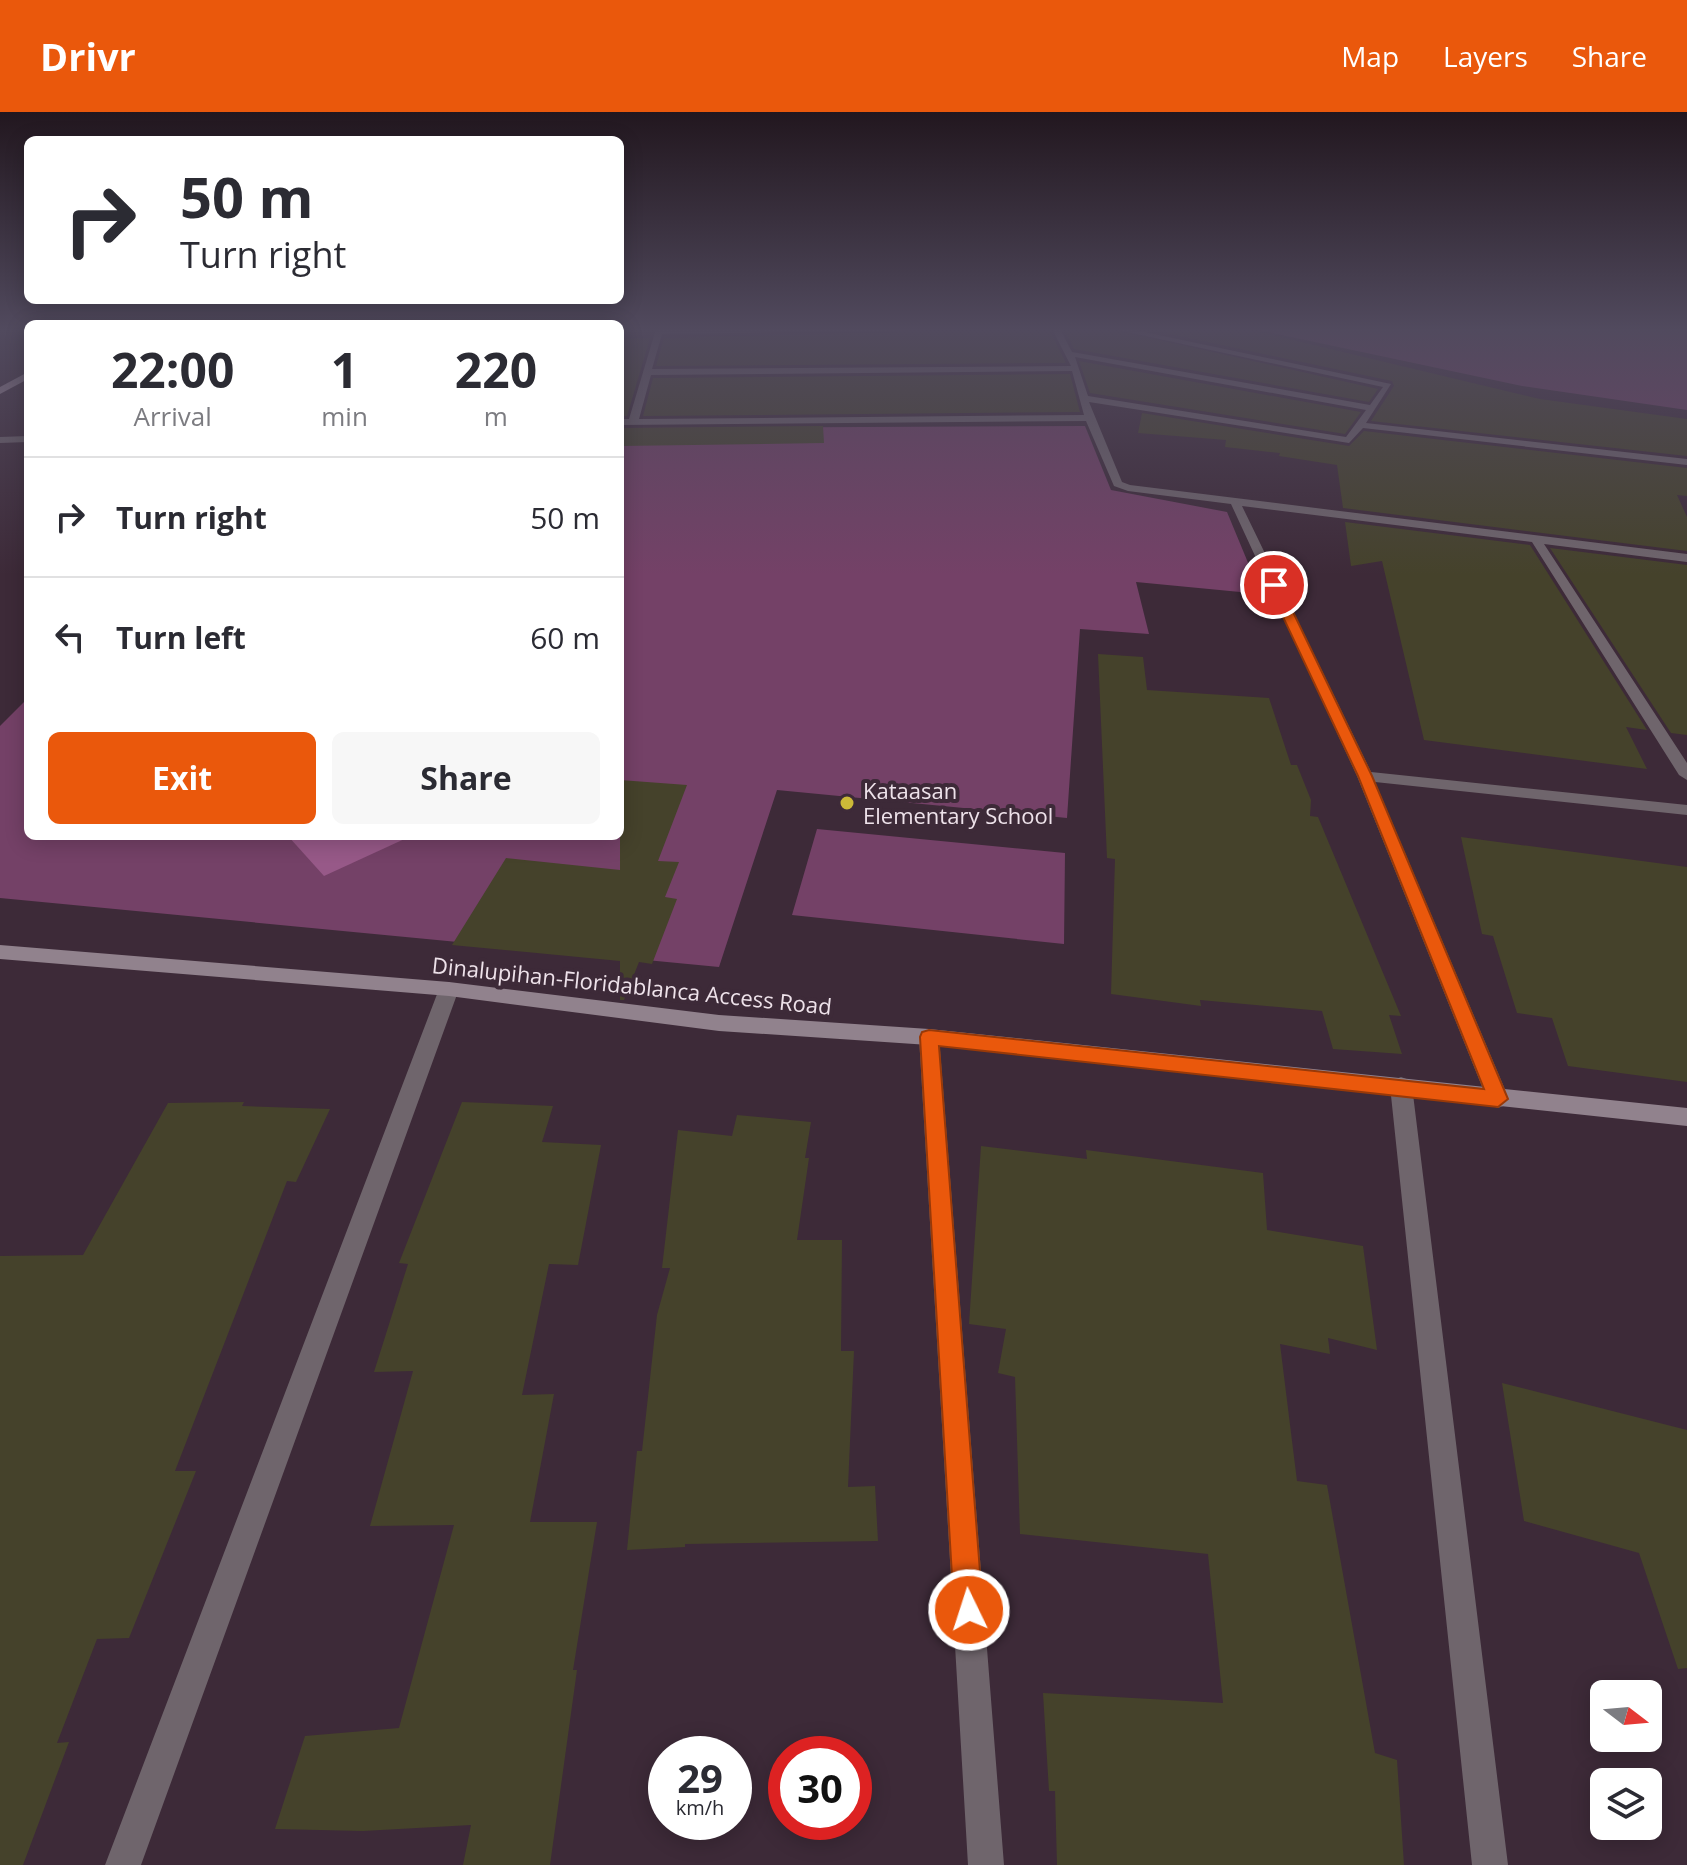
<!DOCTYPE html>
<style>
:root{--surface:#fff;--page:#f7f7f7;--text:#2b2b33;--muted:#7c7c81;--line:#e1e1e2;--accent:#ea580c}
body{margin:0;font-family:"Open Sans",sans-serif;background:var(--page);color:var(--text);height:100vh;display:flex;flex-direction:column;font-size:30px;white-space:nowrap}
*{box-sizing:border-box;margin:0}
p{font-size:26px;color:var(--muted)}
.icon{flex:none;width:44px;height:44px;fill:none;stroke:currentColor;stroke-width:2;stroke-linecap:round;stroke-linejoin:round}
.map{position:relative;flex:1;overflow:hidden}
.sheet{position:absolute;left:24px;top:208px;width:600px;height:520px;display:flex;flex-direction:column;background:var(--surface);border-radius:12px;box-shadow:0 4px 20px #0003}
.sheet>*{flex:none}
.hud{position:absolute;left:24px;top:24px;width:600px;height:168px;border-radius:12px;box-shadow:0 4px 20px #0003;background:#fff;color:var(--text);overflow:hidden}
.needle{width:52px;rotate:106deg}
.buttons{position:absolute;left:1590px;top:1568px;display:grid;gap:16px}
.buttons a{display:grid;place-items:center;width:72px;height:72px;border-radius:12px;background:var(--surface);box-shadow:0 4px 20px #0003;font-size:40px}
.speed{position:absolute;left:648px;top:1624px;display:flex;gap:16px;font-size:40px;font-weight:700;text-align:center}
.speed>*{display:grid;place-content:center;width:104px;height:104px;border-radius:50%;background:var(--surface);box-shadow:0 4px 20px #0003;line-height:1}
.speed small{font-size:20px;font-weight:400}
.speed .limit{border:12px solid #d22;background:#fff;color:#111}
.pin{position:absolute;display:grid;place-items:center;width:68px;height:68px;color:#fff;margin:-34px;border:4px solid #fff;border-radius:50%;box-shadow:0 2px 8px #0007}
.me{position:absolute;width:88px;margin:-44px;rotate:356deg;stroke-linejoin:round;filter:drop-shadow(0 0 6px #0008)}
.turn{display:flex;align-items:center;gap:28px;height:168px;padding:0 24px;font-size:36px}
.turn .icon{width:104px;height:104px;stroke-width:2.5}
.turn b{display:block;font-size:56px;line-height:68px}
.eta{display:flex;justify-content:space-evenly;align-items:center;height:136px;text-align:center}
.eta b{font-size:48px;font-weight:700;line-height:56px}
.action{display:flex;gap:16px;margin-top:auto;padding:16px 24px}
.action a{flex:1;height:92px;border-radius:12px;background:var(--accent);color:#fff;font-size:32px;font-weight:700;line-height:92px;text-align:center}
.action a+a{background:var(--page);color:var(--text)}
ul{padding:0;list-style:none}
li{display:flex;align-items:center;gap:24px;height:120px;padding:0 24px;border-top:2px solid var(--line)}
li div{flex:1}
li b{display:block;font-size:30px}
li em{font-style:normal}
header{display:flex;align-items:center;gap:48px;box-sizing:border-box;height:112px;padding:0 40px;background:var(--accent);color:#fff}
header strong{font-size:38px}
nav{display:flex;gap:44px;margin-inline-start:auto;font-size:28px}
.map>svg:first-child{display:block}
.green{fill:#744167}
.water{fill:#975988}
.building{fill:#45422b}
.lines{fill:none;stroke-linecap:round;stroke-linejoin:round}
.minor{fill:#6f656c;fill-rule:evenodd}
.secondary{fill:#91828d;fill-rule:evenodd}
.primary{fill:#ac98a6;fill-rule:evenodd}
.route{fill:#ea580c;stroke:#983908;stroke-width:2}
.poi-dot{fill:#ccb938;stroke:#3d2a38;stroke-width:3}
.labels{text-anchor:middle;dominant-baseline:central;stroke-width:8;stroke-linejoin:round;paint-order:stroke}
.poi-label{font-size:22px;fill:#eee2ea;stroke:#3d2a38;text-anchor:start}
.street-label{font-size:22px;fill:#eee2ea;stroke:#3d2a38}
</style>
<header>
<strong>Drivr</strong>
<nav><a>Map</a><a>Layers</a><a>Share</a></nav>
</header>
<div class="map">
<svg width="1687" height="1753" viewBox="0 0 1687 1753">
<rect width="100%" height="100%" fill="#3d2a38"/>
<path class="green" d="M1254,217H1687V298L1522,274Z
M1085,314L1111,378L1227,400L1261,482L1136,470L1149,522L1080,517L1067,706L777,678L719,855L0,786V614L28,586V724H620V316Z
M817,717L1065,741L1064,832L792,803Z"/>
<path class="water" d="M288,724H411L324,764Z"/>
<path class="building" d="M1016,217H1049L1066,251L656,254L664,226Z
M1064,217H1110L1378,277L1369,290L1074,237Z
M1146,217H1247L1540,287L1687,307V344L1371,309L1394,274L1392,269Z
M650,226L627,304H620V227Z
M1079,249L1361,300L1345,322L1090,281Z
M1070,262L1080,300L643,304L653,266Z
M1142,301L1349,334L1364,319L1687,356V384L1677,383L1687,405V439L1343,396L1337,353L1279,344L1280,341L1225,335L1226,328L1138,321Z
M823,314L824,331L620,334V316Z
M1345,410L1530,433L1647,618L1626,615L1647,657L1424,628L1382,449L1351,454Z
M1550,436L1687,453V623L1671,621Z
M1098,542L1143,545L1147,578L1269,586L1291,653H1297L1311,688L1310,704L1318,705L1401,904L1389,903L1402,942L1333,937L1322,899L1200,888L1201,894L1111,882L1115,747L1107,746Z
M620,668L687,673L658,749L679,750L665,785L677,787L652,852L639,850L624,888H620V849L452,833L506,746L620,758Z
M1461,725L1687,755V970L1568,954L1552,906L1517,901L1493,824L1482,822Z
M244,990L242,994L330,997L296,1070L287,1069L175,1359H196L129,1526L97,1527L57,1631L69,1630L23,1753H0V1144L83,1143L168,991Z
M462,990L553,994L542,1030L601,1033L578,1153L549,1152L522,1283L554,1282L530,1410H597L573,1558H577L550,1753H463L471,1713L363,1719L275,1717L305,1624L399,1616L454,1413L370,1414L413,1259L374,1260L408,1152L399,1151Z
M737,1003L811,1010L805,1046H809L797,1128H842L841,1239H854L848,1375L875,1374L878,1429L685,1432V1435L627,1438L637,1339H642L657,1203L670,1156H662L678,1018L732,1024Z
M981,1034L1087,1047L1086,1038L1263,1061L1267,1118L1363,1134L1377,1238L1328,1226L1330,1242L1280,1232L1297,1369L1327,1373L1375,1641L1397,1648L1404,1753H1057L1055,1679H1049L1043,1581L1223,1591L1208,1442L1020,1422L1015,1265L998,1261L1006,1217L969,1212Z
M1502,1271L1687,1318V1556L1678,1557L1639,1441L1524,1409Z"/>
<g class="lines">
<path class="minor" d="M656,217H1013L662,222L652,257L1071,254L1052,217H1060L1072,240L1370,293L1383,275L1113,217H1130L1391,272L1366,311L1687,347V353L1363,316L1349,331L1089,290L1122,370L1130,373L1687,442V450L1544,432L1687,651V668L1679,663L1532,430L1242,394L1371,660L1687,693V703L1375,670L1509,987L1506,993L1498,996L1490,993L1487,987L1357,664L1231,392L1128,379L1114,374L1086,309L620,313V307H629ZM1075,245L1366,298L1346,325L1088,284ZM1072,259L1084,303L639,307L651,263Z
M28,324V330L0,331V325Z
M449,870L459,877L141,1753H105L439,877Z
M929,917L936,919L939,925L1004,1753H968L919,925L922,919Z
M1401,965L1409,968L1412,974L1508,1753H1472L1390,974L1393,968Z"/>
<path class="secondary" d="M0,833L449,870L719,903L929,917L1687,996V1014L929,933L719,919L449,884L0,847Z"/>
<path class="primary" d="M28,260V267L0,282V275Z"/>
</g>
<linearGradient id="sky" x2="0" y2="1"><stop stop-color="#22171f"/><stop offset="0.47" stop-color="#514a5e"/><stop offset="1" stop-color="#514a5e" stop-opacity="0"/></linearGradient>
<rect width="1687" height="463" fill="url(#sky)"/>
<path class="route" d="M1274,469L1280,473L1372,664L1508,987L1498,995L939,934L983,1498L979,1508L969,1513L958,1508L954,1498L920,925L922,920L929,918L1484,977L1358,664L1268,473Z"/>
<circle class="poi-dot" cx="847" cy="691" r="8"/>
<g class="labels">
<g class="poi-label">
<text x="863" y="678">Kataasan<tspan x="863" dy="25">Elementary School</tspan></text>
</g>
<g class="street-label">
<text transform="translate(632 873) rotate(6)">Dinalupihan-Floridablanca Access Road</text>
</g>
</g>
</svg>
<div class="buttons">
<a><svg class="needle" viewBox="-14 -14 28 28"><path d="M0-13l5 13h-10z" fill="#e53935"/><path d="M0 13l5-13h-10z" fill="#7c7c81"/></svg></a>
<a><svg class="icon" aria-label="layers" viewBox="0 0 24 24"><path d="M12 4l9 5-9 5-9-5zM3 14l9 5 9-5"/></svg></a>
</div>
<div class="speed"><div>29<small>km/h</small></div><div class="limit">30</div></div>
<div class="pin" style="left:1274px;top:473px;background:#d93025"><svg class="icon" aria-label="arrive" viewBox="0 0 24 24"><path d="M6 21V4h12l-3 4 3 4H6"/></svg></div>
<svg class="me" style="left:969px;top:1498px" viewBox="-20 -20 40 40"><circle r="17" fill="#ea580c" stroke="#fff" stroke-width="3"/><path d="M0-11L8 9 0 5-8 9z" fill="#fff"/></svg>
<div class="hud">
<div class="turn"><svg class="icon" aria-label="right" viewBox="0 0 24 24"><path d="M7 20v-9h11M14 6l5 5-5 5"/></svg><div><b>50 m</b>Turn right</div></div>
</div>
<section class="sheet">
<div class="eta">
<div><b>22:00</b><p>Arrival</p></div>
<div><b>1</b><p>min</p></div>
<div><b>220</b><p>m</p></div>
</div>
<ul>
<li><svg class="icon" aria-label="right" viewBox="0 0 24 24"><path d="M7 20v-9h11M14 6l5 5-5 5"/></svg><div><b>Turn right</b></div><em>50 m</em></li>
<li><svg class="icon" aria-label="left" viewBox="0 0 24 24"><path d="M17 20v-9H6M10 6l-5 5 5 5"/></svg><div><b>Turn left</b></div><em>60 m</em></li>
</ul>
<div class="action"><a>Exit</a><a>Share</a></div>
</section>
</div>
